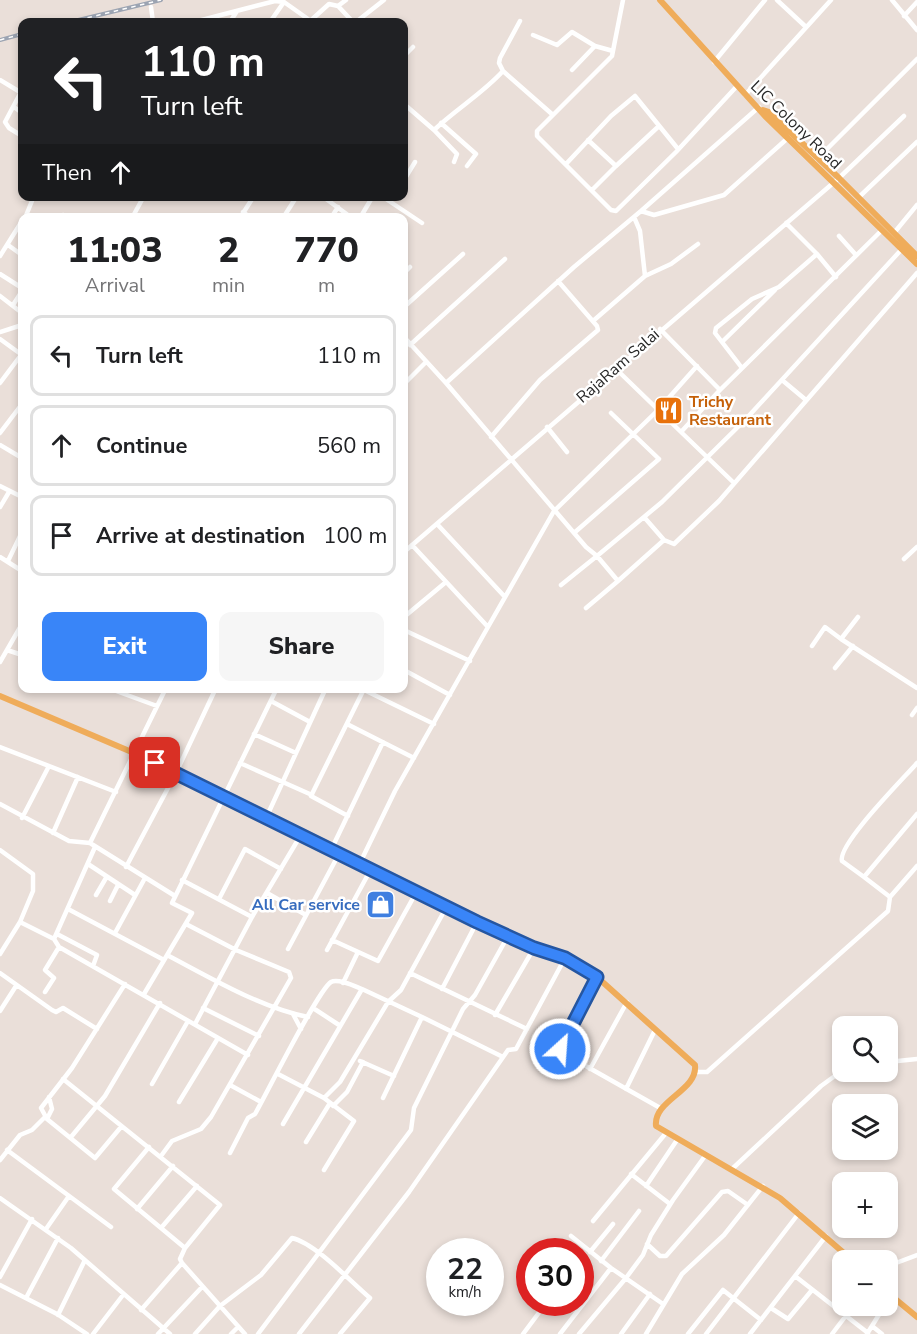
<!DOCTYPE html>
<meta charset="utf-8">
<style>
:root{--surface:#fff;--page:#f6f6f6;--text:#202124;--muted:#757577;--line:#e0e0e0;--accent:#3985f8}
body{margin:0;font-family:"Nunito Sans",sans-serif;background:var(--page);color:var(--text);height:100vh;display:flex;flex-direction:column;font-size:22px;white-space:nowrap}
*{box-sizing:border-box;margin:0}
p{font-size:20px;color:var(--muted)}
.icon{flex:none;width:33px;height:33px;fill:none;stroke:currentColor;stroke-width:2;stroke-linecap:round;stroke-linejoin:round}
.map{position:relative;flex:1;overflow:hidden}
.panel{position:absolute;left:18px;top:213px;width:390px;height:480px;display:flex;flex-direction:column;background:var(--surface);border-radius:12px;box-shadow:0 3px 9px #0003}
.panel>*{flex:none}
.banner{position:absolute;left:18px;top:18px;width:390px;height:183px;border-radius:12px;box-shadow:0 3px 9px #0003;background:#202124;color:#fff;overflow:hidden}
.buttons{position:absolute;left:832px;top:1016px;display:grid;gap:12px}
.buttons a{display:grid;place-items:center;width:66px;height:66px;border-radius:12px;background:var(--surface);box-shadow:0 3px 9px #0003;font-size:30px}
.speed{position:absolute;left:426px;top:1238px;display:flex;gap:12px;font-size:30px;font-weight:700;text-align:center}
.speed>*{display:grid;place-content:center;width:78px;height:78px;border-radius:50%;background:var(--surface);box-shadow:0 3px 9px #0003;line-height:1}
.speed small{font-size:15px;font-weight:400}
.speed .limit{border:9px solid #d22;background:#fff;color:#111}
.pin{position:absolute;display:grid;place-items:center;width:51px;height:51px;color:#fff;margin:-26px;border-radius:12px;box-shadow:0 3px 9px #0006}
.me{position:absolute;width:66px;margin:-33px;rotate:26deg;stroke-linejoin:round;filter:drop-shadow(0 0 4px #0008)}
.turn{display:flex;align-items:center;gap:21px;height:126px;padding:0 24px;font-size:27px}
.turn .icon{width:78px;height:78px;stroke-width:2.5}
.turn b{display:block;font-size:42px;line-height:51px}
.then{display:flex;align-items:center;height:57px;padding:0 24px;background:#0003;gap:12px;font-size:22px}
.eta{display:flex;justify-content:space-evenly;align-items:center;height:102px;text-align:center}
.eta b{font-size:36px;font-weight:800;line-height:42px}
.primary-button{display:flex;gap:12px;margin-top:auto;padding:12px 24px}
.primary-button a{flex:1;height:69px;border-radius:12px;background:var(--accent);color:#fff;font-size:24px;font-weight:800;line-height:69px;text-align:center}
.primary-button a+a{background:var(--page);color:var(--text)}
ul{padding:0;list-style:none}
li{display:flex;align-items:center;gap:18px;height:81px;margin:0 12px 9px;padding:0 12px;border:3px solid var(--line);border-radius:12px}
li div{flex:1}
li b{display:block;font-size:22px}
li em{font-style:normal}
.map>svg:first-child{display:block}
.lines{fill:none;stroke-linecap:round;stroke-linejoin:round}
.minor{stroke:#fff;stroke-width:4.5}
.major{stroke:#efac5a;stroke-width:6}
.rail-casing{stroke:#9ca4b2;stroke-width:4}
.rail{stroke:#fff;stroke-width:1.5;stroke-dasharray:4.5;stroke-linecap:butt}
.route-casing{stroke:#2556a1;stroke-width:15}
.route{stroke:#3985f8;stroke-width:10}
.labels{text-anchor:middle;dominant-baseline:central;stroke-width:5;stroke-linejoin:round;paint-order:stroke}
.street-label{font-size:16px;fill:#282828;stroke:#fff}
.food-label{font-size:16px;font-weight:bold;fill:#c56008;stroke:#fff;text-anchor:start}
.shop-label{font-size:16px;font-weight:bold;fill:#366cbe;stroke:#fff;text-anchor:end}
</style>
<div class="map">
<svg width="917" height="1334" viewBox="0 0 917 1334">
<rect width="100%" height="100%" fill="#eadfd9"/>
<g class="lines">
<path class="minor" d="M777,0L806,27
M892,0L917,30
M284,2L308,19L309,22
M338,6L346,0
M151,7L153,22
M904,16L917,2
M194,22L275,1L284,2L270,22
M230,22L237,11
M309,22L329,4L338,6L353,22
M356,22L384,0
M533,35L557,45L572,32L595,46L613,51
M404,56L413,47
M714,62L765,0
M572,70L595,46
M503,71L499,63L500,58L520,21
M0,80L20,92
M22,90L5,122L9,128L22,136
M745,95L831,0
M404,104L434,130C456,109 482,94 503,71L553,115L612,56L623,0
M14,107L22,113
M553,115L537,131V136L611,210L616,211L676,152L737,86
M441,123L476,154L467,166
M434,130L457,154L454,162
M588,140L616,166L659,126
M817,159L917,59
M566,164L611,116L635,96L678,149
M404,180L415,162
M592,190L616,166
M322,196L352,218
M382,196L389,201L392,196
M858,198L917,142
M389,201L422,223
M641,211L654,215L724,195L789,137
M243,212L251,218
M634,217L640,231L645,276
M25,218L34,196
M62,218L63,215
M132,218L144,196
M240,218L254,196
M283,218L297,196
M331,218L338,207
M360,218L373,196
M786,223L817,254
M894,233L917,205
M839,236L856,255
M8,245L22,255
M0,256L22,221
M404,273L410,267
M0,274L22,288
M0,296L22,313
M13,305L22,291
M404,307L463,254
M593,321L645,276L671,264L698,244
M660,329L720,390
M0,332L22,325
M404,337L446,383L586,547L597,556L662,502L745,420L901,250
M0,339L22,355
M722,342L775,290
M410,345L505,259
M615,368L681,432
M742,368L715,333L716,328L752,299L779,287L817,254L836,277
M782,380L806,400
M0,383L21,355
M446,383L574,267L641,211L759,107
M404,384L425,363
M547,427L567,452
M0,433L22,404
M491,437L540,380L598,330L597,326L558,281
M0,445L22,458
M734,483L681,432L719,391L882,230
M0,486L22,497
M0,507L9,492
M644,517L664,540L674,544L719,501L917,273
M437,524L505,597
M574,533L659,459L611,413
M404,552L839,178L904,116
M0,557L22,571
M904,559L917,547
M8,561L22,532
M561,585L597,556L618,581L664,540
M586,608L618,581
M404,617L446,582
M858,617L841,639L917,688
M488,627L554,511L657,411L697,366
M404,630L470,661
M812,646L825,627L841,639
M7,650L22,655
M0,662L22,624
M835,668L853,646
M404,670L450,695
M108,688L157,706
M166,688L90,843L175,896
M360,688L434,724
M271,701L310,722
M912,715L917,708
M347,724L414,758
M254,734L296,753
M0,747L116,792
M240,763L312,795
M917,763C904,778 837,845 842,861L864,877L917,814
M0,804L69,841L90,843
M267,816L326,688
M348,816L311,796L363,691
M22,818L49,766
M53,833L78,777
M332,848L383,742
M0,850L33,874V891L20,922
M360,863L395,791L488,627L412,545
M88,864L135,895
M126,867L176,773L216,688
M864,877L890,897L917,866
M182,880L252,917
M267,893L306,915
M96,895L106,878
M219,899L245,849L281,869
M110,901L118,885
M68,909L164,960
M115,933L145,878
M57,934L97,955L93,966
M54,939L59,947L248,1055
M332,940L378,961L417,891
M288,949L340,852
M327,950L371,869
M0,954L20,922L54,939L95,847
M167,955C209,977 261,1008 308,1017
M0,973L52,1010L56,1012L63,1008L97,1029
M410,973L527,1029
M597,977L560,1046L561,1052L662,1109
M343,983L357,954
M442,989L477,922
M45,992L54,978L45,970L59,947
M144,994L192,913L172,903L277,688
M203,1008L259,1036
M313,1008L339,1025
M0,1011L16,986
M293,1014L301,1029
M495,1015L534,948
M195,1024L252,917L302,833
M360,1061L394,1076
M888,1062L917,1059
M590,1069L627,1002
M695,1072H707L888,911L890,897
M278,1074L324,1098
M63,1079L220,1205L185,1248L180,1259L182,1263L141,1310
M152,1084L188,1021
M230,1085L261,1102
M626,1089L655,1030
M383,1098L422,1017L503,1057
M179,1102L218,1038
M333,1106L347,1092L363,1062
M47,1119L52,1109L49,1097
M283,1124L362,989L422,1017
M121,1127L95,1158L47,1119L41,1108L72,1068L125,984
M71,1137L105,1096L160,1003
M306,1142L330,1103
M149,1147L114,1189L185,1248
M7,1150L111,1227
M230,1153L248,1118L255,1114C267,1093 318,990 331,982C338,978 354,986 362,989
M161,1156L172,1141L201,1129L211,1117L291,978L289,972L236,950L186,924
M0,1160L20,1135L32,1130L45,1117
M732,1169L821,1086L843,1070
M324,1170L354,1121L324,1098L340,1082L388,1002L401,990L447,906
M631,1174L670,1204
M646,1186L677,1140
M0,1198L71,1248L170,1334
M137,1209L173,1166
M593,1221L666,1133
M161,1228L197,1186
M46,1229L69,1196
M571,1236L611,1268L663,1304
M647,1244L660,1256H666L722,1192L728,1191L748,1205
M590,1252L613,1224
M601,1261L639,1211
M182,1263L245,1334
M888,1266L917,1255
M795,1276L868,1333
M0,1277L32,1219
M0,1285L57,1314L87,1334
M26,1298L58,1238
M771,1308L788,1319L812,1290
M58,1315L84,1262
M872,1326L882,1334
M93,1334L123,1295
M158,1334L202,1287
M195,1334L220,1306L261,1275L292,1238C315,1243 351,1282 370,1298L340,1334
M231,1334L238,1327
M258,1334L411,1130L414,1108L463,1009L475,995L508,936
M299,1334L409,1192L508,1050L516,1049L565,958
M523,1334L547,1302
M560,1334L611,1268
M579,1334L626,1278L643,1255L651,1235L673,1200L705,1156
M621,1334L650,1294
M646,1334L682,1274L724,1235L763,1186
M688,1334L723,1290L761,1320
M706,1334L799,1213
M750,1334L826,1236
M832,1334L854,1305
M867,1334L885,1305"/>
<path class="major" d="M660,0L765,116L917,264
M763,110L769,112L839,178L917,256
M0,696L134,753L477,922L534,948L565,958L597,977L695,1065C698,1091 653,1100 656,1126L780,1198L852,1260
M888,1293L917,1317"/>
<defs>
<path id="rail" d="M70,22L161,0
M0,40L22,34"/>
</defs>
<use href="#rail" class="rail-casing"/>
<use href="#rail" class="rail"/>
</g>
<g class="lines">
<defs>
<path id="route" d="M155,763L477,922L534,948L565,958L597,977L560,1049"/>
</defs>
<use href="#route" class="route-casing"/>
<use href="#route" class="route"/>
</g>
<defs>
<symbol id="restaurant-square" viewBox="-11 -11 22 22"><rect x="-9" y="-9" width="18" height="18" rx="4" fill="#e8710a" stroke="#fff"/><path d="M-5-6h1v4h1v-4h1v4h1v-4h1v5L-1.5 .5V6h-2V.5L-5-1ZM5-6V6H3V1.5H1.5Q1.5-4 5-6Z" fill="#fff"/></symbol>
<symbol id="shop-square" viewBox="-11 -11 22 22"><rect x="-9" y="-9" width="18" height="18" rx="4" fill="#3f7fe0" stroke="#fff"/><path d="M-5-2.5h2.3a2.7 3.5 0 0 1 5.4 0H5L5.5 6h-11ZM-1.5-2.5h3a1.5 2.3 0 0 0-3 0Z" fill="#fff"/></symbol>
</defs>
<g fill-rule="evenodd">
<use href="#restaurant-square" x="652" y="394" width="33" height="33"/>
<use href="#shop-square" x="364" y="888" width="33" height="33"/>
</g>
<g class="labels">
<g class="street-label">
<text transform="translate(796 125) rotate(44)">LIC Colony Road</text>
<text transform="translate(618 366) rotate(-41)">RajaRam Salai</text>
</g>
<g class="food-label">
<text x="689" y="402">Trichy<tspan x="689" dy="18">Restaurant</tspan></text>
</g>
<g class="shop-label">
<text x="360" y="905">All Car service</text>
</g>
</g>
</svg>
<div class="buttons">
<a><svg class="icon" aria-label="search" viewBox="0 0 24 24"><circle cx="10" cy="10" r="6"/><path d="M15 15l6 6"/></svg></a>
<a><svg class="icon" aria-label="layers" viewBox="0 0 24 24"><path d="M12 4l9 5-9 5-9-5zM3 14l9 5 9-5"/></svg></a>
<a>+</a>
<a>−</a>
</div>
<div class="speed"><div>22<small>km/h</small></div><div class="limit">30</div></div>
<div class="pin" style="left:155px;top:763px;background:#d93025"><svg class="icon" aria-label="arrive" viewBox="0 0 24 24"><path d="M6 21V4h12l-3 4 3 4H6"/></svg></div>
<svg class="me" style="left:560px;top:1049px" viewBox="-20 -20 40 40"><circle r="17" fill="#3985f8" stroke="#fff" stroke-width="3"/><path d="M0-11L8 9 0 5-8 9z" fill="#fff"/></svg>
<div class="banner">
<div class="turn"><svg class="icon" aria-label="left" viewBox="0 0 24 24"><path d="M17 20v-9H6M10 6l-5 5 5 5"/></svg><div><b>110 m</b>Turn left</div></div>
<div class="then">Then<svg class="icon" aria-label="ahead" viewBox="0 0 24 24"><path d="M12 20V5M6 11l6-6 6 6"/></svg></div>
</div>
<section class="panel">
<div class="eta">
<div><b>11:03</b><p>Arrival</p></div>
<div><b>2</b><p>min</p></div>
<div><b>770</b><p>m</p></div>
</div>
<ul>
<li><svg class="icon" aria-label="left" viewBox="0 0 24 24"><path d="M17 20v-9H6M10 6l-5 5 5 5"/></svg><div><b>Turn left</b></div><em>110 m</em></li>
<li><svg class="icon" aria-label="ahead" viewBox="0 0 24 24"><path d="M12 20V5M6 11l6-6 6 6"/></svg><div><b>Continue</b></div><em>560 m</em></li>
<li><svg class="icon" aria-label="arrive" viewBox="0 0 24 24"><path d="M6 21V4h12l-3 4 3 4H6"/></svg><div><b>Arrive at destination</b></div><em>100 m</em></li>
</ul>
<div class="primary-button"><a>Exit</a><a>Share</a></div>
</section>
</div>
